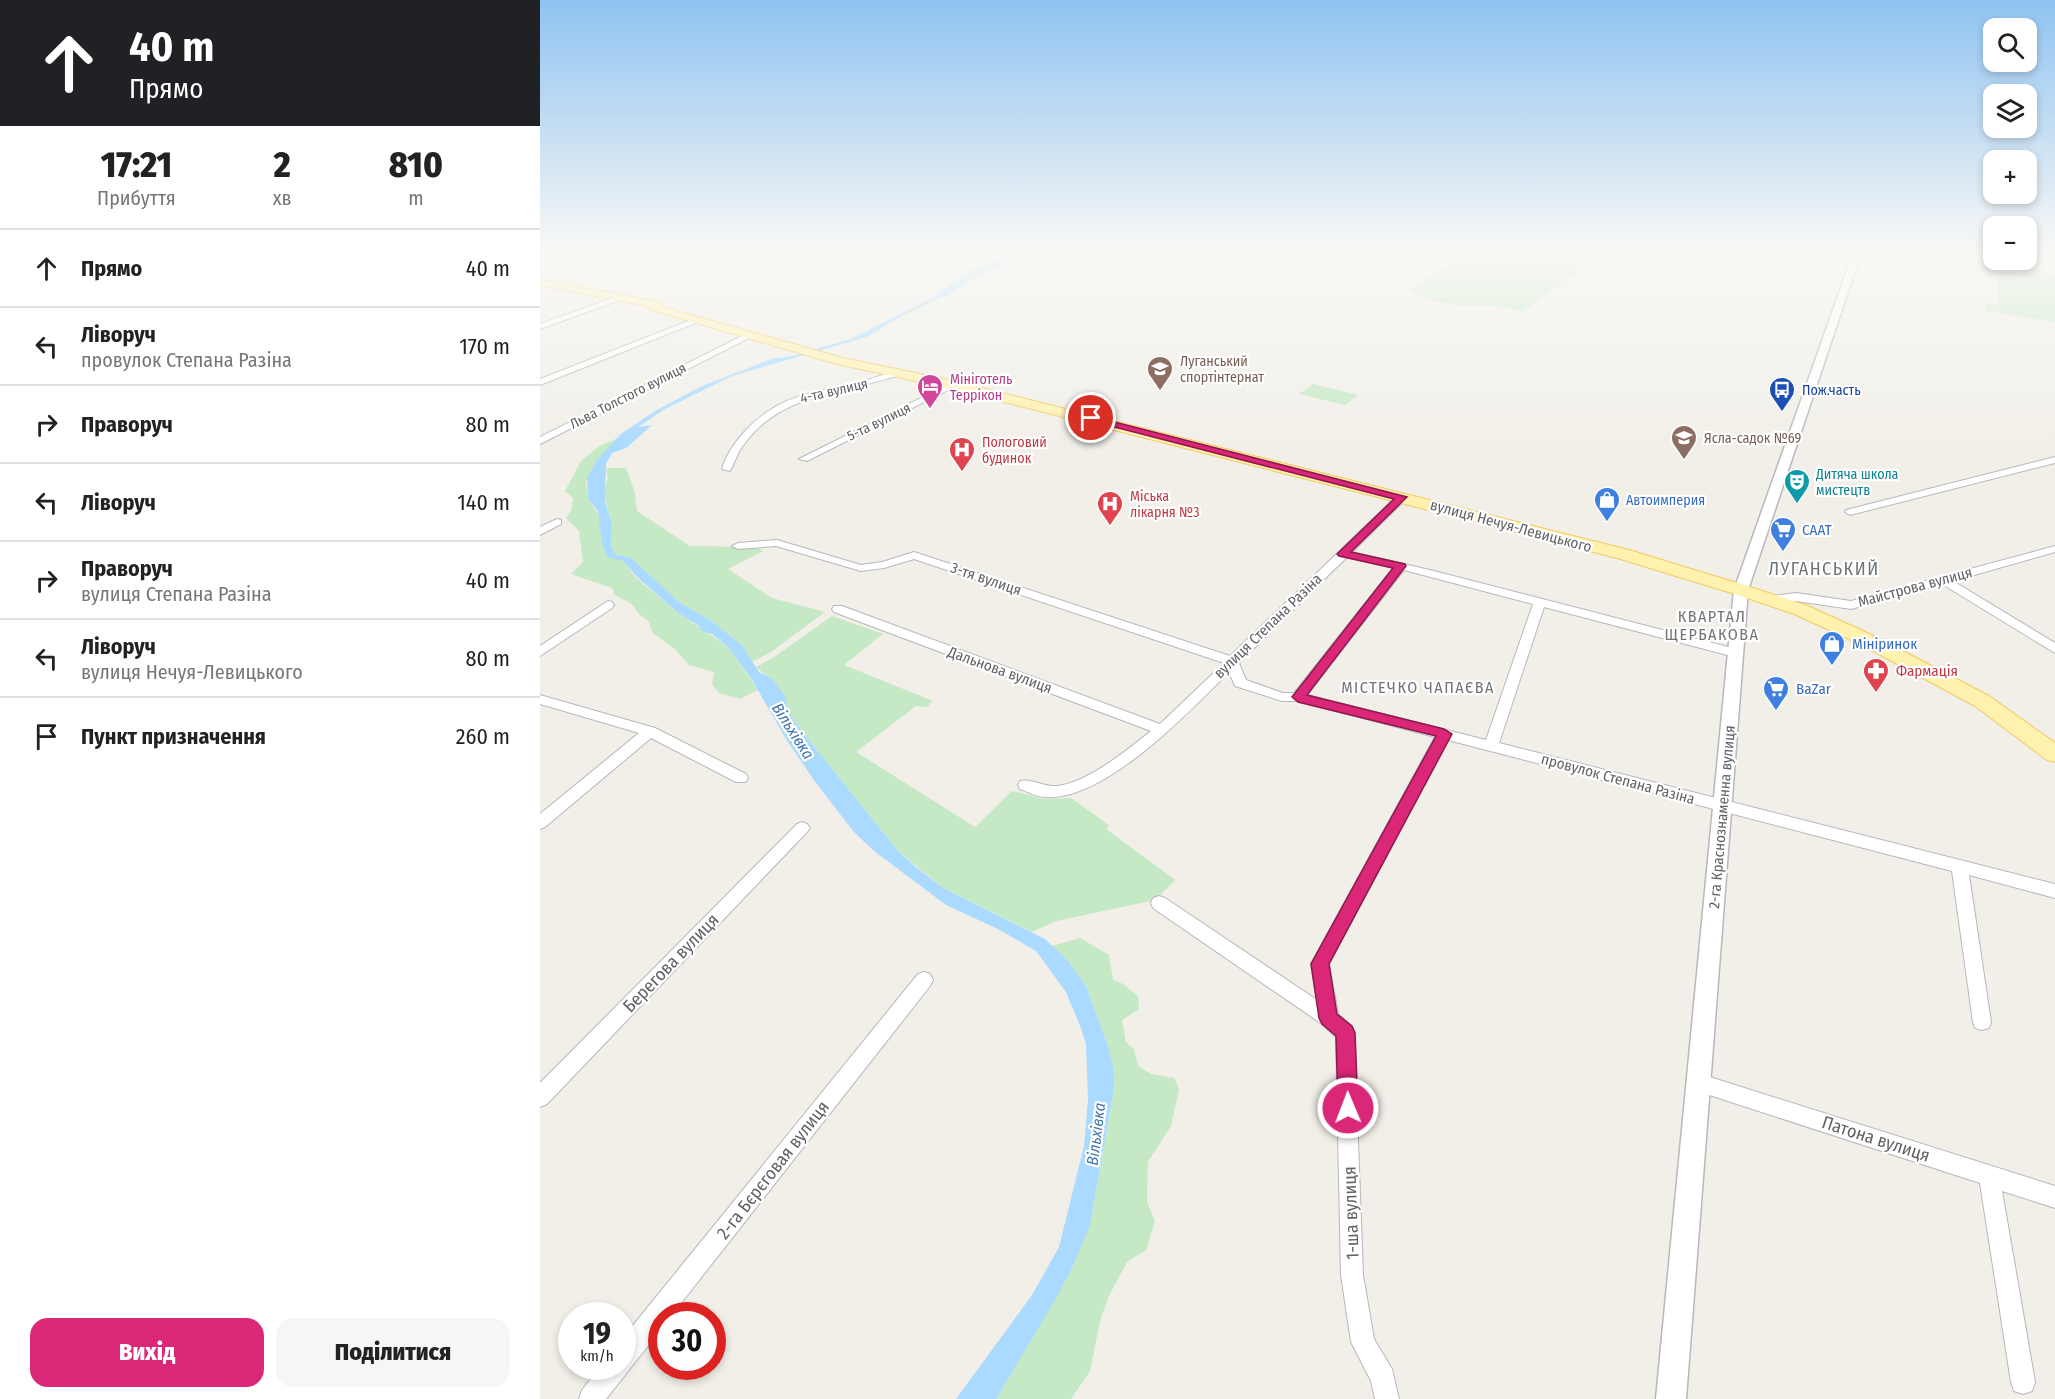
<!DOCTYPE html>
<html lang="uk">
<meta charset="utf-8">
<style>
:root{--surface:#fff;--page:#f6f6f6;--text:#222;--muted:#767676;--line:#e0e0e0;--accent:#db2777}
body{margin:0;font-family:"Fira Sans Condensed",sans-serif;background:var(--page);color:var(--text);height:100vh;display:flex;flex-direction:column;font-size:22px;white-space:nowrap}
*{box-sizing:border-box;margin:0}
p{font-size:20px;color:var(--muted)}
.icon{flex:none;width:33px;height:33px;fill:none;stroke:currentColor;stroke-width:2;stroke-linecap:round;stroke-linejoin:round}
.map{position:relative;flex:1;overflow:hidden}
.details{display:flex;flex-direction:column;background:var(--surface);width:540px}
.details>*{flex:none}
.guide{background:#202124;color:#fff;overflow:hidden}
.fabs{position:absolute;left:1443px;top:18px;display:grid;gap:12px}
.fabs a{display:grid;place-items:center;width:54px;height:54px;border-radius:12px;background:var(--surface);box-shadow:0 3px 9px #0003;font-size:30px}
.speed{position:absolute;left:18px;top:1302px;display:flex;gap:12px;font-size:30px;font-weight:700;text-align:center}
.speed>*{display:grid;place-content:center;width:78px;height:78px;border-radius:50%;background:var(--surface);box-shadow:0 3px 9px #0003;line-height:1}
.speed small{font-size:15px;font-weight:400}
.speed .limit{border:9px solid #d22;background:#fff;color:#111}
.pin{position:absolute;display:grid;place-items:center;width:51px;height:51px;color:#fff;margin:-26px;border:3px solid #fff;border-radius:50%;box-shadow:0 2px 6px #0007}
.me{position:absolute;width:66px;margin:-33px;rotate:359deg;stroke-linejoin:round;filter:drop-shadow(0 0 4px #0008)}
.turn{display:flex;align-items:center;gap:21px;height:126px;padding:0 30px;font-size:27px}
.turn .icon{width:78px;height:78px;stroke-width:2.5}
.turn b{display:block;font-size:42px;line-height:51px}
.eta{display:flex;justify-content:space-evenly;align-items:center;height:102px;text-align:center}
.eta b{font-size:36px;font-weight:800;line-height:42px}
.cta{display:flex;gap:12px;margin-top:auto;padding:12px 30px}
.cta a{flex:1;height:69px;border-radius:18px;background:var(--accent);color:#fff;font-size:24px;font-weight:800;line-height:69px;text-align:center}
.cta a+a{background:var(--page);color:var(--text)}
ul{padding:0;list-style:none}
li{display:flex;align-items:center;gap:18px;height:78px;padding:0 30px;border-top:2px solid var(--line)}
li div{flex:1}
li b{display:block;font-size:22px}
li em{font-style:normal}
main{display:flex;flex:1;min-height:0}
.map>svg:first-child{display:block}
.green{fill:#c5e8c5}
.water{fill:#aadaff}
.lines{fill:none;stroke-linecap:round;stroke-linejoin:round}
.river{fill:#aadaff;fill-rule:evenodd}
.minor-casing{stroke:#b5b8bc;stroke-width:2}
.tertiary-casing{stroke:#b5b8bc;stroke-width:3}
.primary-casing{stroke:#f2c960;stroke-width:2}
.minor{fill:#fff;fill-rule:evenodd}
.tertiary{fill:#fff;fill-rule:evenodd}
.primary{fill:#fff2af;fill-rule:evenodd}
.rail{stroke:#b6b7b8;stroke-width:2;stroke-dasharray:1 4;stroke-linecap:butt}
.route{fill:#db2777;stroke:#8e194d;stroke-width:1.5}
.labels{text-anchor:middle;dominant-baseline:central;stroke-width:4.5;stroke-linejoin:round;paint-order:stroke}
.far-education-label{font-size:14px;fill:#785e54;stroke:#fff;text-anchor:start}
.far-hotel-label{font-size:14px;fill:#b23c85;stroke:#fff;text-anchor:start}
.far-transit-label{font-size:14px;fill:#164399;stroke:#fff;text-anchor:start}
.far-street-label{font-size:14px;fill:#5f6368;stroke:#fff}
.far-health-label{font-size:14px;fill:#be3a42;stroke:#fff;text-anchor:start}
.far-culture-label{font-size:14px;fill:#0d838f;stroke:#fff;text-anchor:start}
.far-shop-label{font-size:14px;fill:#366cbe;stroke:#fff;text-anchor:start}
.street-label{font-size:15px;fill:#5f6368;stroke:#fff}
.shop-label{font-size:15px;fill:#366cbe;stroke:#fff;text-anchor:start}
.health-label{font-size:15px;fill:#be3a42;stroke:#fff;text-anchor:start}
.neighbourhood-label{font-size:16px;letter-spacing:1.5px;fill:#70757a;stroke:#fff}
.water-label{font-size:16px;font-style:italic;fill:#4174aa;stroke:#fff}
.quarter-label{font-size:18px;letter-spacing:1.5px;fill:#70757a;stroke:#fff}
.near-street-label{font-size:18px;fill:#5f6368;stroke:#fff}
</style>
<main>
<section class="details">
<div class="guide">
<div class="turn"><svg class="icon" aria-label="ahead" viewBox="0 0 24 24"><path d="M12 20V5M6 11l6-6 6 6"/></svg><div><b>40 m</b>Прямо</div></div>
</div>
<div class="eta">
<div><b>17:21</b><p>Прибуття</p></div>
<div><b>2</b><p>хв</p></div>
<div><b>810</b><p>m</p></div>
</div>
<ul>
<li><svg class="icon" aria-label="ahead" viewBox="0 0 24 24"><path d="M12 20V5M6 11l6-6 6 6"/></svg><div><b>Прямо</b></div><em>40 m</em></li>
<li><svg class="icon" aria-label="left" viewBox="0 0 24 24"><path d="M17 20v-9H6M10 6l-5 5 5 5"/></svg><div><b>Ліворуч</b><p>провулок Степана Разіна</p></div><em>170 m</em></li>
<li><svg class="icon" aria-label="right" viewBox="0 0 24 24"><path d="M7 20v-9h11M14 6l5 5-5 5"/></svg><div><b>Праворуч</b></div><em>80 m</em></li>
<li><svg class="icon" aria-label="left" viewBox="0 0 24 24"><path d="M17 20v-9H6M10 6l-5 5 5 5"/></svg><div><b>Ліворуч</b></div><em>140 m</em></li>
<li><svg class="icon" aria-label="right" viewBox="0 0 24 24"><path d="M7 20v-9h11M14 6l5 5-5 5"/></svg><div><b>Праворуч</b><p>вулиця Степана Разіна</p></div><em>40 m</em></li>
<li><svg class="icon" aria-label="left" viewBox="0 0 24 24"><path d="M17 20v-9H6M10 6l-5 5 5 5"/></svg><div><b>Ліворуч</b><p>вулиця Нечуя-Левицького</p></div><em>80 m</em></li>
<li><svg class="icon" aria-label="arrive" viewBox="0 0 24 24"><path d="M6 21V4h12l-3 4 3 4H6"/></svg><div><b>Пункт призначення</b></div><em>260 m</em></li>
</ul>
<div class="cta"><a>Вихід</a><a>Поділитися</a></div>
</section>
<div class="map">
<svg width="1515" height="1399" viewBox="0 0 1515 1399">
<rect width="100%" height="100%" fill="#f1efe8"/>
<path class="green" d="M927,253H1060L1057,255L1060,256L983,311L949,305L920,306L898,302L869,290Z
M1457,266L1515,274V322L1445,311L1447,304L1458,305Z
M773,384L818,395L805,405L759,394Z
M78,438L56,461L47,478L46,485L48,499L60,517L61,534L78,560L83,561L95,577L138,613L187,646L218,690L200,699L179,693L172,684L174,672L149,665L136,650L112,632L109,622L98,613L92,604L75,595L72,588L31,574L43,562L39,531L26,518L32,509L33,498L25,491L41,461L58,447Z
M70,468H86L95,493L97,511L150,546L216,547L223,551L188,569L232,598L285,612L231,652L212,662L202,645L170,620L139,602L90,557L76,555L71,547L72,523L65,499L64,490L68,478L66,469Z
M292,616L343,634L304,665L393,701L387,707L376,706L316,752L435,827L472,791L506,799L531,798L569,825L566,829L635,880L615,900L516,921L492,932L403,888L357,850L260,729L249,712L245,698L231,679L216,667L234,657Z
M540,938L569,955L573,980L583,984L598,996L599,1009L582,1020L586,1042L594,1049L598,1066L611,1074L634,1078L639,1089L631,1126L608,1162L607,1202L615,1221L606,1250L587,1262L568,1298L560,1321L550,1371L531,1399H456L551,1220L574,1089L567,1043L546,986L528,961L512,946Z"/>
<path class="water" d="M425,278H430L402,297L360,317L327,337L192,376L125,409L98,427L112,425L86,448L72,453L66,464L65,502L72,523L71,547L76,555L90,557L139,602L170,620L202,645L219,672L231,678L245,696L249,712L260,729L357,850L376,867L403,888L505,939L528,961L546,986L567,1043L573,1066L574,1089L550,1225L531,1270L516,1298L456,1399H416L492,1295L519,1247L544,1146L548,1100L546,1044L541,1028L526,992L496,951L458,929L406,905L334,851L314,832L276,783L246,739L212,680L187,646L172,634L162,631L159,626L138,613L96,576L83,561L67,557L62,544L58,511L48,499L47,478L56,461L82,433L117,410L162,386L231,359L252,356L310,339L384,302Z"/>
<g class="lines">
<path class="river" d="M474,253H491L440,276L405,297H397L395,294L432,270Z"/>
<defs>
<path id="minor" d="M1269,253H1287L1318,259L1315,261Z
M78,296L85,298L0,329V324Z
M156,318L163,320L0,385V379Z
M206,334L213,336L0,444V437Z
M359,370L363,372L362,374C303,395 238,391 200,450C196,457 194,464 190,471L182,469C186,454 196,441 206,430C239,395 275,392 319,382C333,379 346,373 359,370Z
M411,383L418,385L267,461L259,459Z
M1515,457V463L1310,515L1305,512L1306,510Z
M862,494L866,495V499L812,552L894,571L1200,650L1201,653L1195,657L1004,607L959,743L1515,884V898L1429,875L1451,1022L1449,1028L1442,1030L1435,1028L1433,1022L1412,871L908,740L789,964L798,1014L812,1027L814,1033L823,1275L834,1339L852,1369L859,1399H835L831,1381L811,1342L801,1275L796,1037L782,1024L613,908L611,903L613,898L619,896L625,898L777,1000L771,964L895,737L758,701H742L695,686L689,672C650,711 565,801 506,797C497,797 488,792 480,789L478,785L480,781C491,778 504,787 517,786C547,783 587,750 611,731L294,612L292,609L294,606H302L620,724L684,663L374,559L344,568L321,571L236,546L198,549L192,546L198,543L237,540L321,565L342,562L374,552L690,656L858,495ZM807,557L853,568L754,693H743L706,680L699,663ZM864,570L993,604L946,740L767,695Z
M17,519L21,520V524L0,535V527Z
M1515,546V552L1413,581L1515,643V653L1402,584L1311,609L1256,601L1232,604L1226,600L1232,596L1256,593L1311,601Z
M68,601L72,602L74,605L72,608L0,656V646Z
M0,695L115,728L206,774L208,778L206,782H196L111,738L5,827L0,829V814L99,733L0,704Z
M262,822L267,824L270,828L267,832L7,1104L0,1107V1083L257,824Z
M384,972L390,974L393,980L390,986L131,1316H122V1328L66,1399H39L42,1390L61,1366H82V1339L378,974Z
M1157,1073L1515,1186V1208L1462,1191L1495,1382L1492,1391L1483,1394L1474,1391L1471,1382L1440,1183L1157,1091L1150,1089L1147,1082L1150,1075Z"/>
<path id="tertiary" d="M1313,253H1321L1208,590L1146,1399H1116L1194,590Z"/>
<path id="primary" d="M0,279L122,303L123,307L303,358L414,381L1089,550L1207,586L1268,606L1336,637L1449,696L1515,743V762L1507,760L1435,706L1322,645L1254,614L1195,594L1077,558L413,389L297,364L115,311L103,305L0,285Z"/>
</defs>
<use href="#minor" class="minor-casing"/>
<use href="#tertiary" class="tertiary-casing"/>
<use href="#primary" class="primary-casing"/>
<use href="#minor" class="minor"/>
<use href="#tertiary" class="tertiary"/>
<use href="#primary" class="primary"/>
<path class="rail" d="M27,259L66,253
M0,262L34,254
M0,270L35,266L256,258L307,253"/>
</g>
<linearGradient id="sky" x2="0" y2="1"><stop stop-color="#8fc3f1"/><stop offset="0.56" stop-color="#f9f8f5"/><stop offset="1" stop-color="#f9f8f5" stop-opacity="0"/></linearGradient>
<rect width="1515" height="449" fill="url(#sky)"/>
<path class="route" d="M551,416L867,497L811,552L865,564L866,566L767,695L904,729L912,734L789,964L797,1014L812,1026L815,1033L818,1108L815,1115L808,1118L801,1115L798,1108L796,1036L782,1024L779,1018L771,964L896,736L758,702L752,697L853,568L799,556L797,554L854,499L547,420V417Z"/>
<defs>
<symbol id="school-pin" viewBox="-11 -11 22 30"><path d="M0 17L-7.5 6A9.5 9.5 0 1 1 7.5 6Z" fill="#8d6e63" stroke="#fff"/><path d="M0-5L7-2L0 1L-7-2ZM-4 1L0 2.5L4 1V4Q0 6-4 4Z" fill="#fff"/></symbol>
<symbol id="hotel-pin" viewBox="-11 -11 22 30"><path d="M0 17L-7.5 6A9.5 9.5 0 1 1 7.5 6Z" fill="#d1479c" stroke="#fff"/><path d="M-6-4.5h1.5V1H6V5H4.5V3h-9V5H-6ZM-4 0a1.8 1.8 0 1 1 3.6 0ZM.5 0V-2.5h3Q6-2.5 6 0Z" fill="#fff"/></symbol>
<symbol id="bus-pin" viewBox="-11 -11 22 30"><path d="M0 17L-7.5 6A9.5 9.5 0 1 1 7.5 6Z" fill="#1a4fb4" stroke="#fff"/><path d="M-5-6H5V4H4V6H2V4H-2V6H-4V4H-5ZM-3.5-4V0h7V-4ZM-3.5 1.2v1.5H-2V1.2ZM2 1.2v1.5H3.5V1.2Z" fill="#fff"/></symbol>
<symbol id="hospital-pin" viewBox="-11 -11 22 30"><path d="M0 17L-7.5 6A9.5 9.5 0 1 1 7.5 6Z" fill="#e0444e" stroke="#fff"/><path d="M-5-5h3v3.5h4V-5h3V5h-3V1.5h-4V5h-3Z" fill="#fff"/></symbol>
<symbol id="theatre-pin" viewBox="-11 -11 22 30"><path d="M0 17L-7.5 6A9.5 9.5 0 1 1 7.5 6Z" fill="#0f9aa8" stroke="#fff"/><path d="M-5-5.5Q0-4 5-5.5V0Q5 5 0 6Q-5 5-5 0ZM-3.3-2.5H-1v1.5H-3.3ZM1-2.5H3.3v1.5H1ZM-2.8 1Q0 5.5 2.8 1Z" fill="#fff"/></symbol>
<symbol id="shop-pin" viewBox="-11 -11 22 30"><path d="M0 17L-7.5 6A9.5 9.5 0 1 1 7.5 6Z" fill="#3f7fe0" stroke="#fff"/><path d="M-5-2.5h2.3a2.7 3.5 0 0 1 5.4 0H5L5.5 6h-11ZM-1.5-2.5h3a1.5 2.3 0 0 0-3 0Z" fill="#fff"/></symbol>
<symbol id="supermarket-pin" viewBox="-11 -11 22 30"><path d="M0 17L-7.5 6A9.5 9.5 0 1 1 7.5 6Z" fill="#3f7fe0" stroke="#fff"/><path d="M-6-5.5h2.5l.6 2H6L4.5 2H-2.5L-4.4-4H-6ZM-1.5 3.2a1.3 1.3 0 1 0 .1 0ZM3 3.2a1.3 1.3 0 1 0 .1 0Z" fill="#fff"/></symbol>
<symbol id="pharmacy-pin" viewBox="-11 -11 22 30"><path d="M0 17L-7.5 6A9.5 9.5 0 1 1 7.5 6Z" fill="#e0444e" stroke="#fff"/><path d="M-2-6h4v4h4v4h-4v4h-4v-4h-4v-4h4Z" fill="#fff"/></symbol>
</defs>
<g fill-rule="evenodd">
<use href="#school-pin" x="605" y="354" width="30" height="40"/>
<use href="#hotel-pin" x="375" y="372" width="30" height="40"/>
<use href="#bus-pin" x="1227" y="375" width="30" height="40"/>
<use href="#school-pin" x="1129" y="423" width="30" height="40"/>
<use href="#hospital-pin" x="407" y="435" width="30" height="40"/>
<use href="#theatre-pin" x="1242" y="467" width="30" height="40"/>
<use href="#shop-pin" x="1052" y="485" width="30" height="40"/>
<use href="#hospital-pin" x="555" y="489" width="30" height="40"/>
<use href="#supermarket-pin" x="1228" y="515" width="30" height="40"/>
<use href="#shop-pin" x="1277" y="629" width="30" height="40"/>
<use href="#pharmacy-pin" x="1321" y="656" width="30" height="40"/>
<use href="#supermarket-pin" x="1221" y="674" width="30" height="40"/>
</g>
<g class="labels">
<g class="far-education-label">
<text x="640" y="361">Луганський<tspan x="640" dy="16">спортінтернат</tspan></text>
<text x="1164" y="438">Ясла-садок №69</text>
</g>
<g class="far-hotel-label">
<text x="410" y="379">Мініготель<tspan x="410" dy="16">Террікон</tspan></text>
</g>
<g class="far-transit-label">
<text x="1262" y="390">Пож.часть</text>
</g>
<g class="far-street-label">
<text transform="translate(294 391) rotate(-13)">4-та вулиця</text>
<text transform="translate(88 396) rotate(-27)">Льва Толстого вулиця</text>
<text transform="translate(339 422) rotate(-26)">5-та вулиця</text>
</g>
<g class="far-health-label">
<text x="442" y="442">Пологовий<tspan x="442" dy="16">будинок</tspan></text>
<text x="590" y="496">Міська<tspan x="590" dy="16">лікарня №3</tspan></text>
</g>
<g class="far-culture-label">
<text x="1276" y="474">Дитяча школа<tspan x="1276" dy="16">мистецтв</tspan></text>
</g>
<g class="far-shop-label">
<text x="1086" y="500">Автоимперия</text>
</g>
<g class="street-label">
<text transform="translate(971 526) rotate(15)">вулиця Нечуя-Левицького</text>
<text transform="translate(446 579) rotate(19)">3-тя вулиця</text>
<text transform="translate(1375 587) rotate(-15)">Майстрова вулиця</text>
<text transform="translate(728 626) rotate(-44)">вулиця Степана Разіна</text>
<text transform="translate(460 670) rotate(20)">Дальнова вулиця</text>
<text transform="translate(1078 779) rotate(15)">провулок Степана Разіна</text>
<text transform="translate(1182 817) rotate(-85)">2-га Краснознаменна вулиця</text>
</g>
<g class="shop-label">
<text x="1262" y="530">СААТ</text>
<text x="1312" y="644">Мініринок</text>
<text x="1256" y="689">BaZar</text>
</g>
<g class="health-label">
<text x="1356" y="671">Фармація</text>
</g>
<g class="neighbourhood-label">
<text x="1172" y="616">КВАРТАЛ<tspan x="1172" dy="18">ЩЕРБАКОВА</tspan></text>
<text x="878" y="687">МІСТЕЧКО ЧАПАЄВА</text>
</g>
<g class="water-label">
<text transform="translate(253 731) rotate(57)">Вільхівка</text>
<text transform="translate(556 1134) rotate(-83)">Вільхівка</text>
</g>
<g class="quarter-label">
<text x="1284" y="569">ЛУГАНСЬКИЙ</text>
</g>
<g class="near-street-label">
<text transform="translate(131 963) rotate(-46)">Берегова вулиця</text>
<text transform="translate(1336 1139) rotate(18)">Патона вулиця</text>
<text transform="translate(233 1170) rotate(-52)">2-га Бєрєговая вулиця</text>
<text transform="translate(811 1213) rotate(-92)">1-ша вулиця</text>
</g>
</g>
</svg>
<div class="fabs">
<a><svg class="icon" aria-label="search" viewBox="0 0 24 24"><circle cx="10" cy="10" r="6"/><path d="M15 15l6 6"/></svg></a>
<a><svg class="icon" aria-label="layers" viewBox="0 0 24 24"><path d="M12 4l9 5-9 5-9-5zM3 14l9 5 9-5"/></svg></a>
<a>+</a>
<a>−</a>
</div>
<div class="speed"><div>19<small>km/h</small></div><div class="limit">30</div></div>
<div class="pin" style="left:551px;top:418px;background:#d93025"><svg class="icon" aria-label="arrive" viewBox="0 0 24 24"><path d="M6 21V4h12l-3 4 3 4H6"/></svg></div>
<svg class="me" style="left:808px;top:1108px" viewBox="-20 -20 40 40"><circle r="17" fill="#db2777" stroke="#fff" stroke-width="3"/><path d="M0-11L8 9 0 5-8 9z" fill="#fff"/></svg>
</div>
</main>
